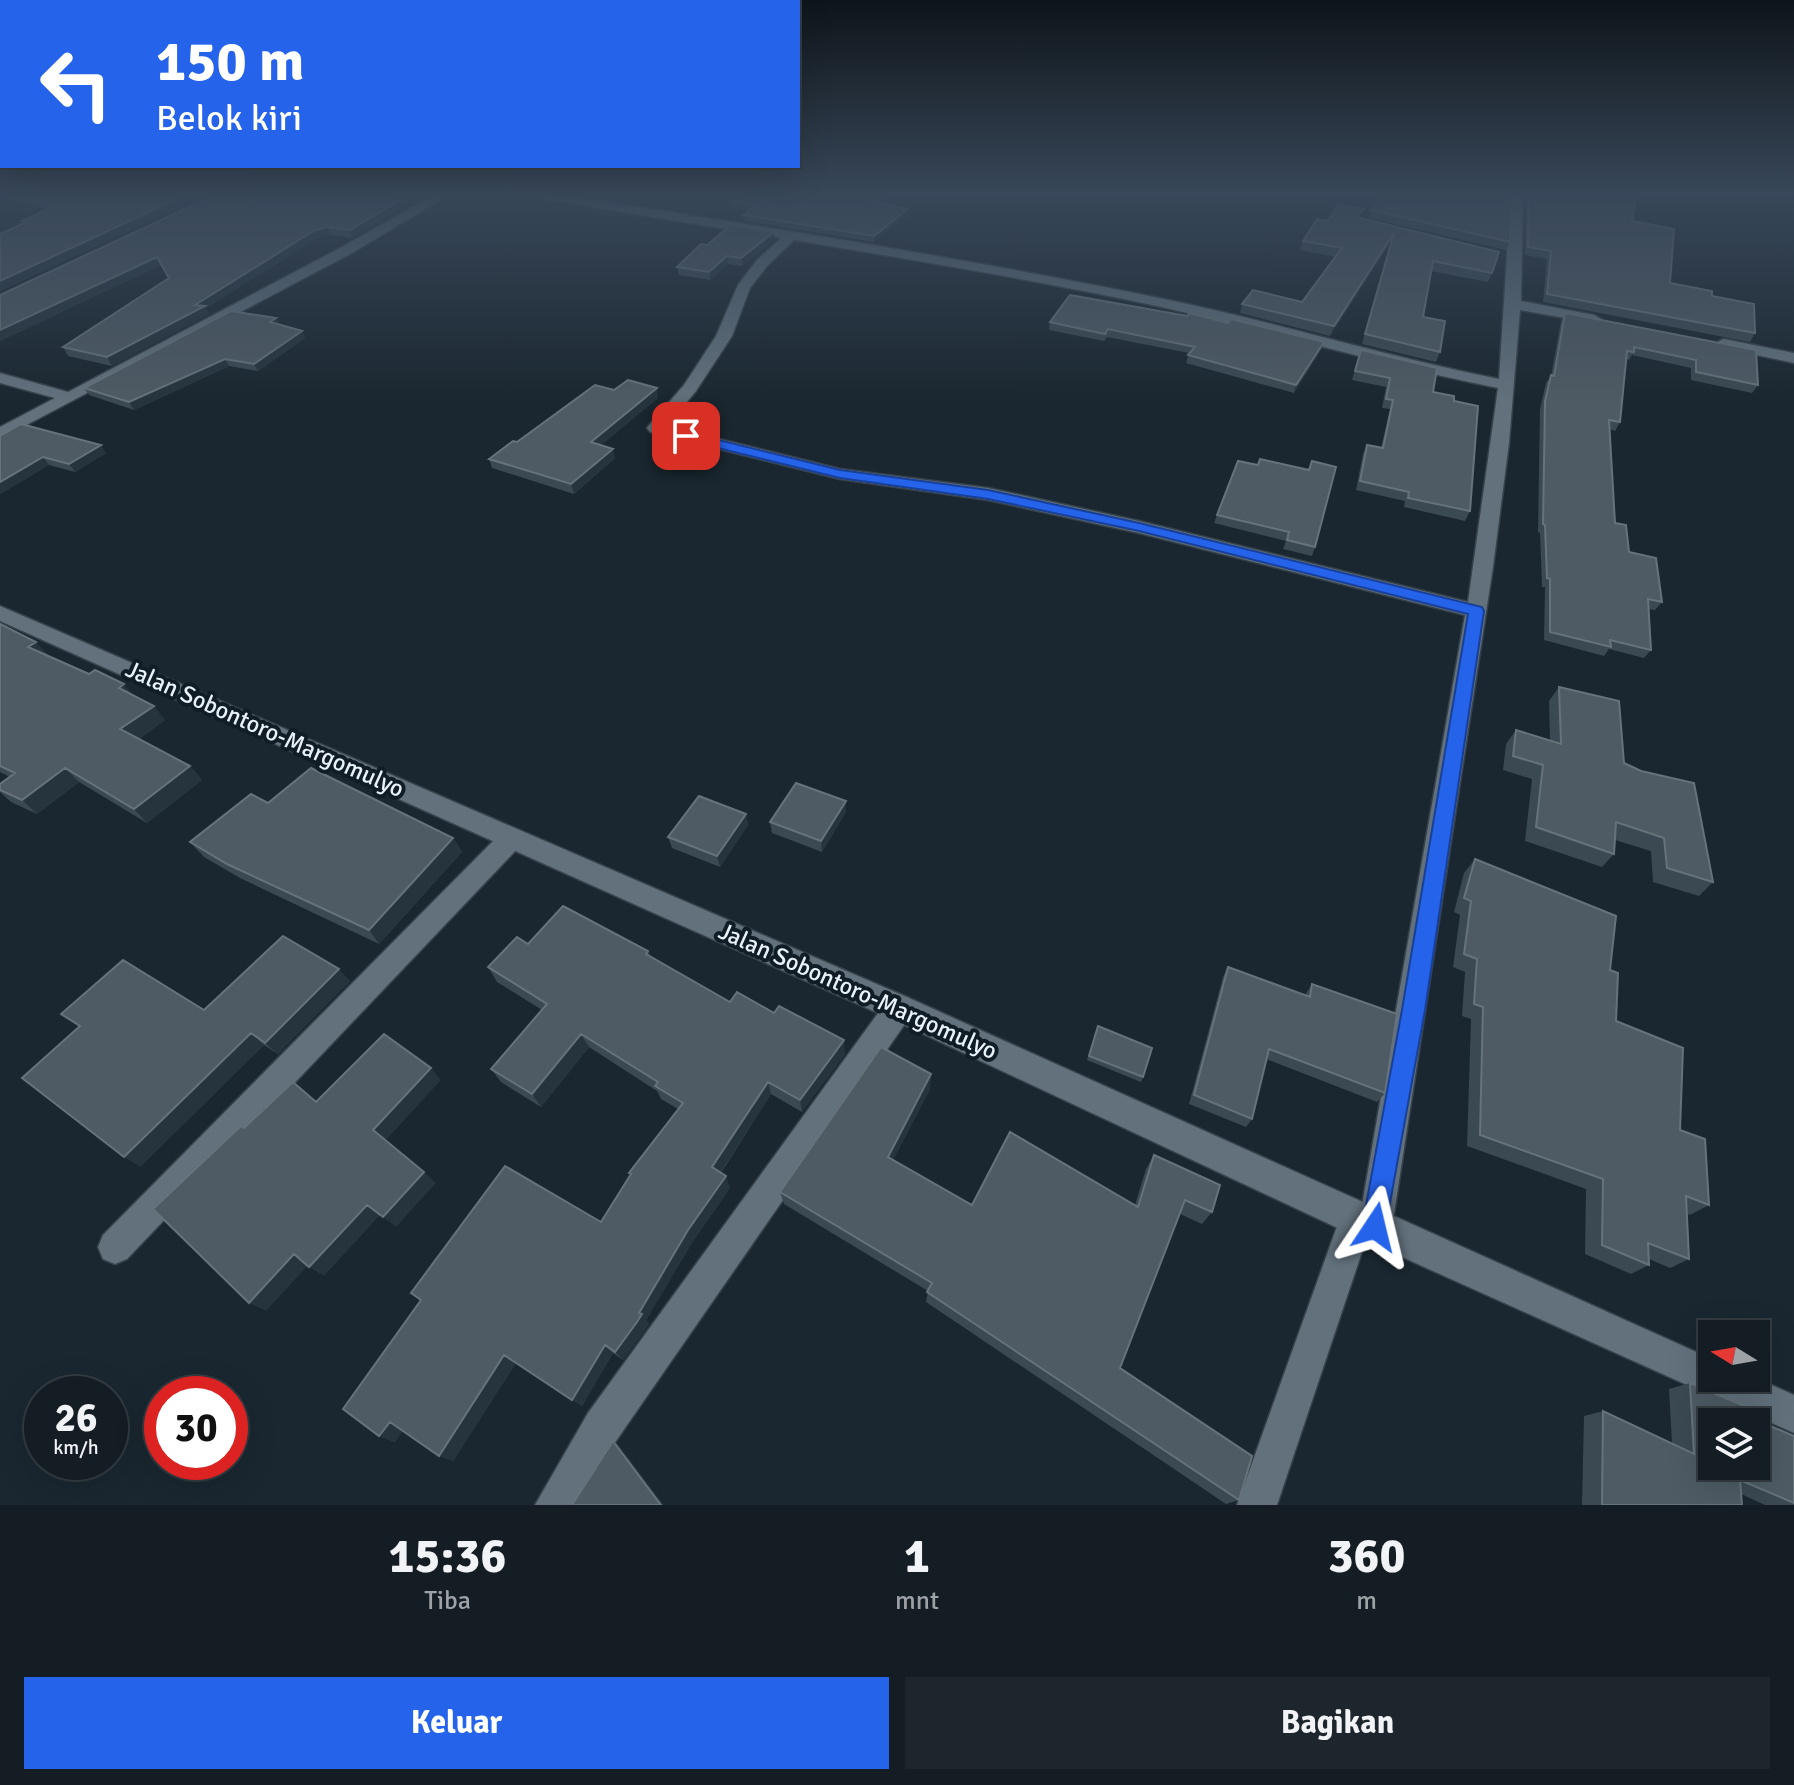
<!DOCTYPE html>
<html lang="id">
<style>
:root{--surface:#141d24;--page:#1d262c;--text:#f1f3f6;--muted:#9da2a6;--line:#333b41;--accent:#2563eb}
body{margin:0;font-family:Signika,sans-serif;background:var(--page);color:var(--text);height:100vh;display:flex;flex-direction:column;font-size:30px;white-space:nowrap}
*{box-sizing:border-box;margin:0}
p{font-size:26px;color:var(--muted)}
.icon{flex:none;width:44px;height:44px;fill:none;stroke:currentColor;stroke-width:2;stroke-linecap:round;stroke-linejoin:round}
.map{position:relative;height:1505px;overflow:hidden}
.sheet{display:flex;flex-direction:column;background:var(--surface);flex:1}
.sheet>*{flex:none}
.top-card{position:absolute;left:0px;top:0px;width:800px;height:168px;box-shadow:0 8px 32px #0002,0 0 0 2px var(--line);background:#2563eb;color:#fff;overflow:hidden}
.needle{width:52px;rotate:281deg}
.tools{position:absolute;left:1698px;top:1320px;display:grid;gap:16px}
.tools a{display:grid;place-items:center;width:72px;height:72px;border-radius:0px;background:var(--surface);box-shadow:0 8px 32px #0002,0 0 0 2px var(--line);font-size:40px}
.speed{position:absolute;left:24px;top:1376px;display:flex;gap:16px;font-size:40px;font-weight:700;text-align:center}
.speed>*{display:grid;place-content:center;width:104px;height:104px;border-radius:50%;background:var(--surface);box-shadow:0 8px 32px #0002,0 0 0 2px var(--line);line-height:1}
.speed small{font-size:20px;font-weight:400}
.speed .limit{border:12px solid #d22;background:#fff;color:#111}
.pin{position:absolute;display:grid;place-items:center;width:68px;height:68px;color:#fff;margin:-34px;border-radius:16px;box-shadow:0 4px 12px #0006}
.me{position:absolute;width:88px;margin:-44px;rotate:10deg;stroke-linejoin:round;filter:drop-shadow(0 0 6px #0008)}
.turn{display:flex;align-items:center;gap:28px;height:168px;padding:0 24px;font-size:36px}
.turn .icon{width:104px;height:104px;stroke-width:2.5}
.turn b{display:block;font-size:56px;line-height:68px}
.eta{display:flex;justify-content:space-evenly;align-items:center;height:136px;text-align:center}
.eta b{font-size:48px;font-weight:800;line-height:56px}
.primary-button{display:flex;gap:16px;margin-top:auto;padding:16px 24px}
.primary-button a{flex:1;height:92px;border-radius:0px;background:var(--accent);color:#fff;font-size:32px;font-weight:800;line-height:92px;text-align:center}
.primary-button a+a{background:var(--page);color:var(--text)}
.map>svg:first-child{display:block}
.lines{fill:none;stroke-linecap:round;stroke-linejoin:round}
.minor-casing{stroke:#364149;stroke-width:3}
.tertiary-casing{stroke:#364149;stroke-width:3}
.minor{fill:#62717c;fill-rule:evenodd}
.tertiary{fill:#62717c;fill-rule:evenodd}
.wall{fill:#3b4952}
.shaded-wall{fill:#26343d}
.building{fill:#4e5b64;stroke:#66737b;stroke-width:2;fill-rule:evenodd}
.route{fill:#2563eb;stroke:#184099;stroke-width:2}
.labels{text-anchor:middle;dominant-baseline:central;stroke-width:8;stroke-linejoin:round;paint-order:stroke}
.near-street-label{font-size:24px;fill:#e9f2f8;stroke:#111d26}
</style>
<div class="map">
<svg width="1794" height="1505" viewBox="0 0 1794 1505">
<rect width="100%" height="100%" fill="#1a2730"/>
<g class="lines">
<defs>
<path id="minor" d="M438,193H452L352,253L0,439V427L55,398L0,383V373L68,392L342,247Z
M525,193H551C756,226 961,257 1164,299C1277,322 1386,357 1499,379L1511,193H1523L1521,301L1594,315L1601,319L1594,323L1520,310L1509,443L1493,567L1392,1227L1387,1239L1375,1244L1366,1240L1277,1505H1237L1344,1207L1356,1202L1362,1205L1465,615L1139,533L988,500L840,479L650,432L647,428L650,424L684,385L716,336L738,285L757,260L781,238L531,197ZM794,240C918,261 1043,281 1166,308C1277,333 1386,366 1498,388L1468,602L1139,521L988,488L840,469L667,426L696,391L732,336L750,288L767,266Z
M1724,339L1794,353V363L1719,347V341Z
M512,828L521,831L525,838L521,845L127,1259L115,1264L103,1259L98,1247L103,1235L503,831Z
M899,994L909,998L914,1008L909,1018L616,1441L577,1505H535L588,1413L889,998Z"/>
<path id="tertiary" d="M0,606L909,998L1712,1359V1378H1756L1794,1395V1433L1344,1231L889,1018L0,621Z"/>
</defs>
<use href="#minor" class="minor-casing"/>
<use href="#tertiary" class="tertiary-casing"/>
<use href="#minor" class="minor"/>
<use href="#tertiary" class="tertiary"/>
</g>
<path class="wall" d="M0,193H209L0,291V234L23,223L22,221L47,210L0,197Z
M426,193L352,238L331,235L318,238L206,308L209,314L112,366L68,356L63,347L169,278L161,265L0,341V295Z
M1526,193H1637L1632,221L1670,283L1712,296L1755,333L1750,342L1543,302L1547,259L1525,255Z
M1409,195L1510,242L1506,250L1369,218L1371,210Z
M729,201L879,203L908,214L874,242L745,221L744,215L751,210L730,206Z
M1361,218L1492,273L1488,282L1431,271L1423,317L1440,352L1436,362L1362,344L1391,242L1330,336L1240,313L1242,304L1302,302L1336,257L1300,250L1303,241L1328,221Z
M774,232V240L742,266L728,264L710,280L679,275L677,267L707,245Z
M1565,313L1756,350L1758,385L1752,393L1691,380V368L1632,355L1629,360L1626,359L1620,422L1615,431L1609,429L1615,523L1629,552L1662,602L1655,610L1648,609L1651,650L1644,658L1609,649L1604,656L1544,640L1545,587H1542L1540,533L1538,532L1540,409L1546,383L1551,376L1561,321Z
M1187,316L1228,323L1324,342L1321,350L1294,393L1186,363L1189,353L1107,337L1104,341L1049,330L1050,322Z
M276,318L280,325L302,331L305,338L258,371L229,366L134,410L89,395L84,388Z
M1361,350L1433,392L1454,401L1470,511L1465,521L1404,507L1405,501L1356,490L1363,454L1367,445L1381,448L1390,409L1382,408L1386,387L1352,380Z
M614,390L658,398L601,445L615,458L574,494L492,468L489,459Z
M0,436L106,453L75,472L49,465L0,494Z
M1312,461L1315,547L1312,556L1283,549L1286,541L1214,523L1217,515L1258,465L1309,470Z
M0,624L48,656L133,695L165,720L139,739L190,766L202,780L147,823L79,782L37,814L11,802L0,792V784L10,777L0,772Z
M1559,687L1624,763L1713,882L1699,896L1653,882L1651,851L1615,840L1614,854L1602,867L1525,841L1532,779L1503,770L1506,744L1516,730L1550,740L1549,701Z
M268,803L453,838L462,852L379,944L240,878L204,857L190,842Z
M846,812L822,852L772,833L770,822Z
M746,814L748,825L720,867L672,848L668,837Z
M1475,859L1610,970L1616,1021L1680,1130L1709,1205L1690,1215L1687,1214L1689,1259L1670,1268L1649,1259V1265L1631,1274L1585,1254L1586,1189L1467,1146L1471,1019L1462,1016L1465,972L1453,967L1460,915L1454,912L1464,873Z
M528,944L648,951L650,956L730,1002L845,1054L802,1112L771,1094L721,1173L730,1188L693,1241L646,1320L649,1323L645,1330L623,1360L613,1353L582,1406L516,1363L453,1461L402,1431L395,1442L379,1436L601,1222L631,1175L629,1173L678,1109L661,1099L657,1091L589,1047L541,1107L501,1082L491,1069L542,1010L497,982L488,967Z
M1228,967L1305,995L1312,984L1385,1093L1377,1102L1266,1059L1252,1119L1246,1127L1189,1104L1223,977Z
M350,981L278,1054L264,1045L140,1167L79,1027L61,1014L204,1010Z
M1098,1026L1143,1077L1141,1082L1087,1060Z
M931,1074L930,1089L893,1160L972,1205H1135L1146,1169L1154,1155L1212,1212L1202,1224L1180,1214L1120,1368L1239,1500L1226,1504L926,1302L928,1291L784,1204L780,1192Z
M1690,1383L1747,1416L1794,1436V1505H1765L1741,1494L1742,1505H1582L1584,1416L1603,1411L1672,1443L1669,1389Z"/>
<path class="shaded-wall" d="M190,193H209L0,291V281Z
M412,193H426L352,238L350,230Z
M885,193H892L874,207L873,201Z
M908,209V214L874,242V236Z
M328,227L331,235L318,238L206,308L209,314L112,366L107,357L315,230Z
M774,232V240L742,266L741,258Z
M1394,233L1391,242L1330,336L1334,326Z
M727,256L728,264L710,280L709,272Z
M157,257L161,265L0,341V330Z
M276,318L280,325L270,322Z
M302,331L305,338L258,371L254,364Z
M1324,342L1321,350L1294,393L1296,385Z
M225,359L229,366L134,410L129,402Z
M657,388L658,398L593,452L591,442Z
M101,445L106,453L75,472L69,464Z
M613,449L615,458L574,494L571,484Z
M43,457L49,465L0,494V482Z
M36,642L49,656L28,647Z
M124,684L136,699L119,688Z
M154,706L165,720L133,743L120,729Z
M190,766L202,780L147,823L134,809Z
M65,768L79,782L37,814L22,800Z
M846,801V812L822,852L821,841Z
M746,814L748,825L720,867L717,856Z
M453,838L462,852L379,944L369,930Z
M339,969L350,981L278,1054L265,1043Z
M251,1033L264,1045L140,1167L124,1157Z
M581,1034L589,1047L541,1107L532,1094Z
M844,1040L845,1054L802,1112L800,1100Z
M431,1068L441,1080L385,1141L373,1130Z
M931,1074L930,1089L888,1170V1157Z
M768,1082L771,1094L717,1178L712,1167Z
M424,1172L436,1183L396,1227L383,1217Z
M726,1176L730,1188L693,1241L646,1320L649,1323L645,1330L623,1360L615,1352L688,1230Z
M367,1205L380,1215L324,1276L309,1267Z
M294,1254L310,1263L266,1311L249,1303Z
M605,1345L613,1353L582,1406L572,1400Z
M504,1355L516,1363L453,1461L439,1456Z
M390,1422L405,1427L395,1442L379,1436Z
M613,1441L618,1444L664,1505H661Z"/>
<path class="building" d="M4,193H190L0,281V234L26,222L22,221L55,206Z
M219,193H412L350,230L328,227L315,230L195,305L205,306L107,357L63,347L169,278L157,257L0,330V295Z
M741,193H885L873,201L908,209L874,236L744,215L756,205L729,201Z
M1381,193H1393L1409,195L1410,193H1511L1510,242L1371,210Z
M1529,193H1637L1632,221L1674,229L1670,283L1712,291V296L1754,304L1755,333L1547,294L1551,251L1528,247Z
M1338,204L1364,209L1358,215L1360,218L1499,252L1492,273L1433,261L1423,317L1445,321L1440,352L1365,334L1394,233L1334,326L1242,304L1253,290L1302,302L1342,248L1303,241L1317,219L1328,221Z
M731,225L774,232L741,258L727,256L709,272L677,267L701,244L707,245Z
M1070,295L1187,316L1190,313L1228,323L1231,319L1324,342L1296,385L1188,355L1195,347L1108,329L1105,334L1050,322Z
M231,311L276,318L270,322L302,331L254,364L225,359L129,402L84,388Z
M1565,313L1756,350L1758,385L1696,372V360L1634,347V352L1627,351L1620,422L1609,420L1615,523L1626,525L1629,552L1656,558L1662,602L1648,599L1651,650L1610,640L1611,647L1550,632V579L1547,578L1545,525L1543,524L1545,401L1551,375L1554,376Z
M1361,350L1437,368L1433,392L1454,396V401L1478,406L1470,511L1408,498L1409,492L1360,481L1367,445L1383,448L1393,400L1386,399L1390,378L1355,371Z
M628,380L657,388L591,442L613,449L571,484L489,459L513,441L517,442L595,385L614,390Z
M21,424L101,445L69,464L43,457L0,482V436Z
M1260,459L1309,470L1312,461L1336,467L1315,547L1287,540L1289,532L1217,515L1238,461L1258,465Z
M0,624L36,642L28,647L89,674L95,670L124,684L119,688L154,706L120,729L190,766L134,809L65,768L22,800L0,790V784L15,773L0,766Z
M1559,687L1619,701L1624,763L1641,771L1694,783L1713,882L1667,868L1664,838L1616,822L1614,854L1536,827L1543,765L1513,756L1516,730L1561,744Z
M311,768L453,838L369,930L227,864L190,842L251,794L268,803Z
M796,783L846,801L821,841L770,822Z
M699,796L746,814L717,856L668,837Z
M1475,859L1616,916L1610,970L1618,973L1616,1021L1683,1048L1680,1130L1705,1139L1709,1205L1686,1196L1689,1259L1648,1243L1649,1265L1602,1245L1603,1179L1480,1135L1483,1007L1474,1004L1477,959L1464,954L1471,901L1464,898Z
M563,906L648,951L646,954L730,1002L737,992L774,1013L779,1006L844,1040L800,1100L768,1082L712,1167L726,1176L688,1230L639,1313L642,1314L637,1322L615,1352L605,1345L572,1400L504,1355L439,1456L390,1422L379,1436L343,1409L421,1300L411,1293L505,1166L601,1222L631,1174L629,1173L683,1103L655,1086L658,1082L581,1034L532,1094L491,1069L547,1004L488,967L517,937L528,944Z
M283,936L339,969L265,1043L251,1033L124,1157L22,1078L80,1026L61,1014L123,960L204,1010Z
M1228,967L1310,997L1312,984L1397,1014L1385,1093L1269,1049L1252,1119L1194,1095Z
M1098,1026L1152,1048L1143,1077L1089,1056Z
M384,1034L431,1068L373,1130L424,1172L383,1217L367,1205L309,1267L294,1254L249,1303L153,1209L241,1126L244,1128L293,1082L316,1102Z
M881,1047L931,1074L888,1157L972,1205L1010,1132L1138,1207L1154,1155L1220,1185L1212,1212L1185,1200L1120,1368L1252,1456L1239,1500L927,1292L932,1283L780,1192Z
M1690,1383L1747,1407V1416L1794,1436V1503L1740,1480L1742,1505H1602L1603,1411L1694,1454ZM1712,1422H1756V1466H1712Z
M613,1441L661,1505H572Z"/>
<linearGradient id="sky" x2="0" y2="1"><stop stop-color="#0e151a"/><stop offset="0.48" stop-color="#384759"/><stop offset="1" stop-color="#384759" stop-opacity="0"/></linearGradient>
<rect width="1794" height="403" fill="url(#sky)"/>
<path class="route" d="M686,432L840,470L988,490L1139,523L1482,607L1484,611L1425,1010L1384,1236L1375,1240L1365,1236L1362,1227L1402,1010L1468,614L1139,531L988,499L840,478L681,439V433Z"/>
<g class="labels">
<g class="near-street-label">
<text transform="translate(265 729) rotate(24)">Jalan Sobontoro-Margomulyo</text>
<text transform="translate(858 991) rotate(24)">Jalan Sobontoro-Margomulyo</text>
</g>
</g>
</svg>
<div class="tools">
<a><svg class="needle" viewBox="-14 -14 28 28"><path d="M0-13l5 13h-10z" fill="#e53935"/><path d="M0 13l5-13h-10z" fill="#9da2a6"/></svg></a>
<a><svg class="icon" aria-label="layers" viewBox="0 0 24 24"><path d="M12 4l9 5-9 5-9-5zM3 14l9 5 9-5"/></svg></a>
</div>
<div class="speed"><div>26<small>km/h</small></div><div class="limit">30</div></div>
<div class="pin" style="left:686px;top:436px;background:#d93025"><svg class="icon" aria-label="arrive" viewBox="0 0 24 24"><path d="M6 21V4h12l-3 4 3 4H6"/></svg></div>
<svg class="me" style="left:1375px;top:1227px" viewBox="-20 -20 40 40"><path d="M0-17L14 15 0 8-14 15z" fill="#2563eb" stroke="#fff" stroke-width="4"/></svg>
<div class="top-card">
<div class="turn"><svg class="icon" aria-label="left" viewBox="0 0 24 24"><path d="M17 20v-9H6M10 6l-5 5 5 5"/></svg><div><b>150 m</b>Belok kiri</div></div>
</div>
</div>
<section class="sheet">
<div class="eta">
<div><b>15:36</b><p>Tiba</p></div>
<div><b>1</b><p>mnt</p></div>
<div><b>360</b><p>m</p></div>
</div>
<div class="primary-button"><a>Keluar</a><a>Bagikan</a></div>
</section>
